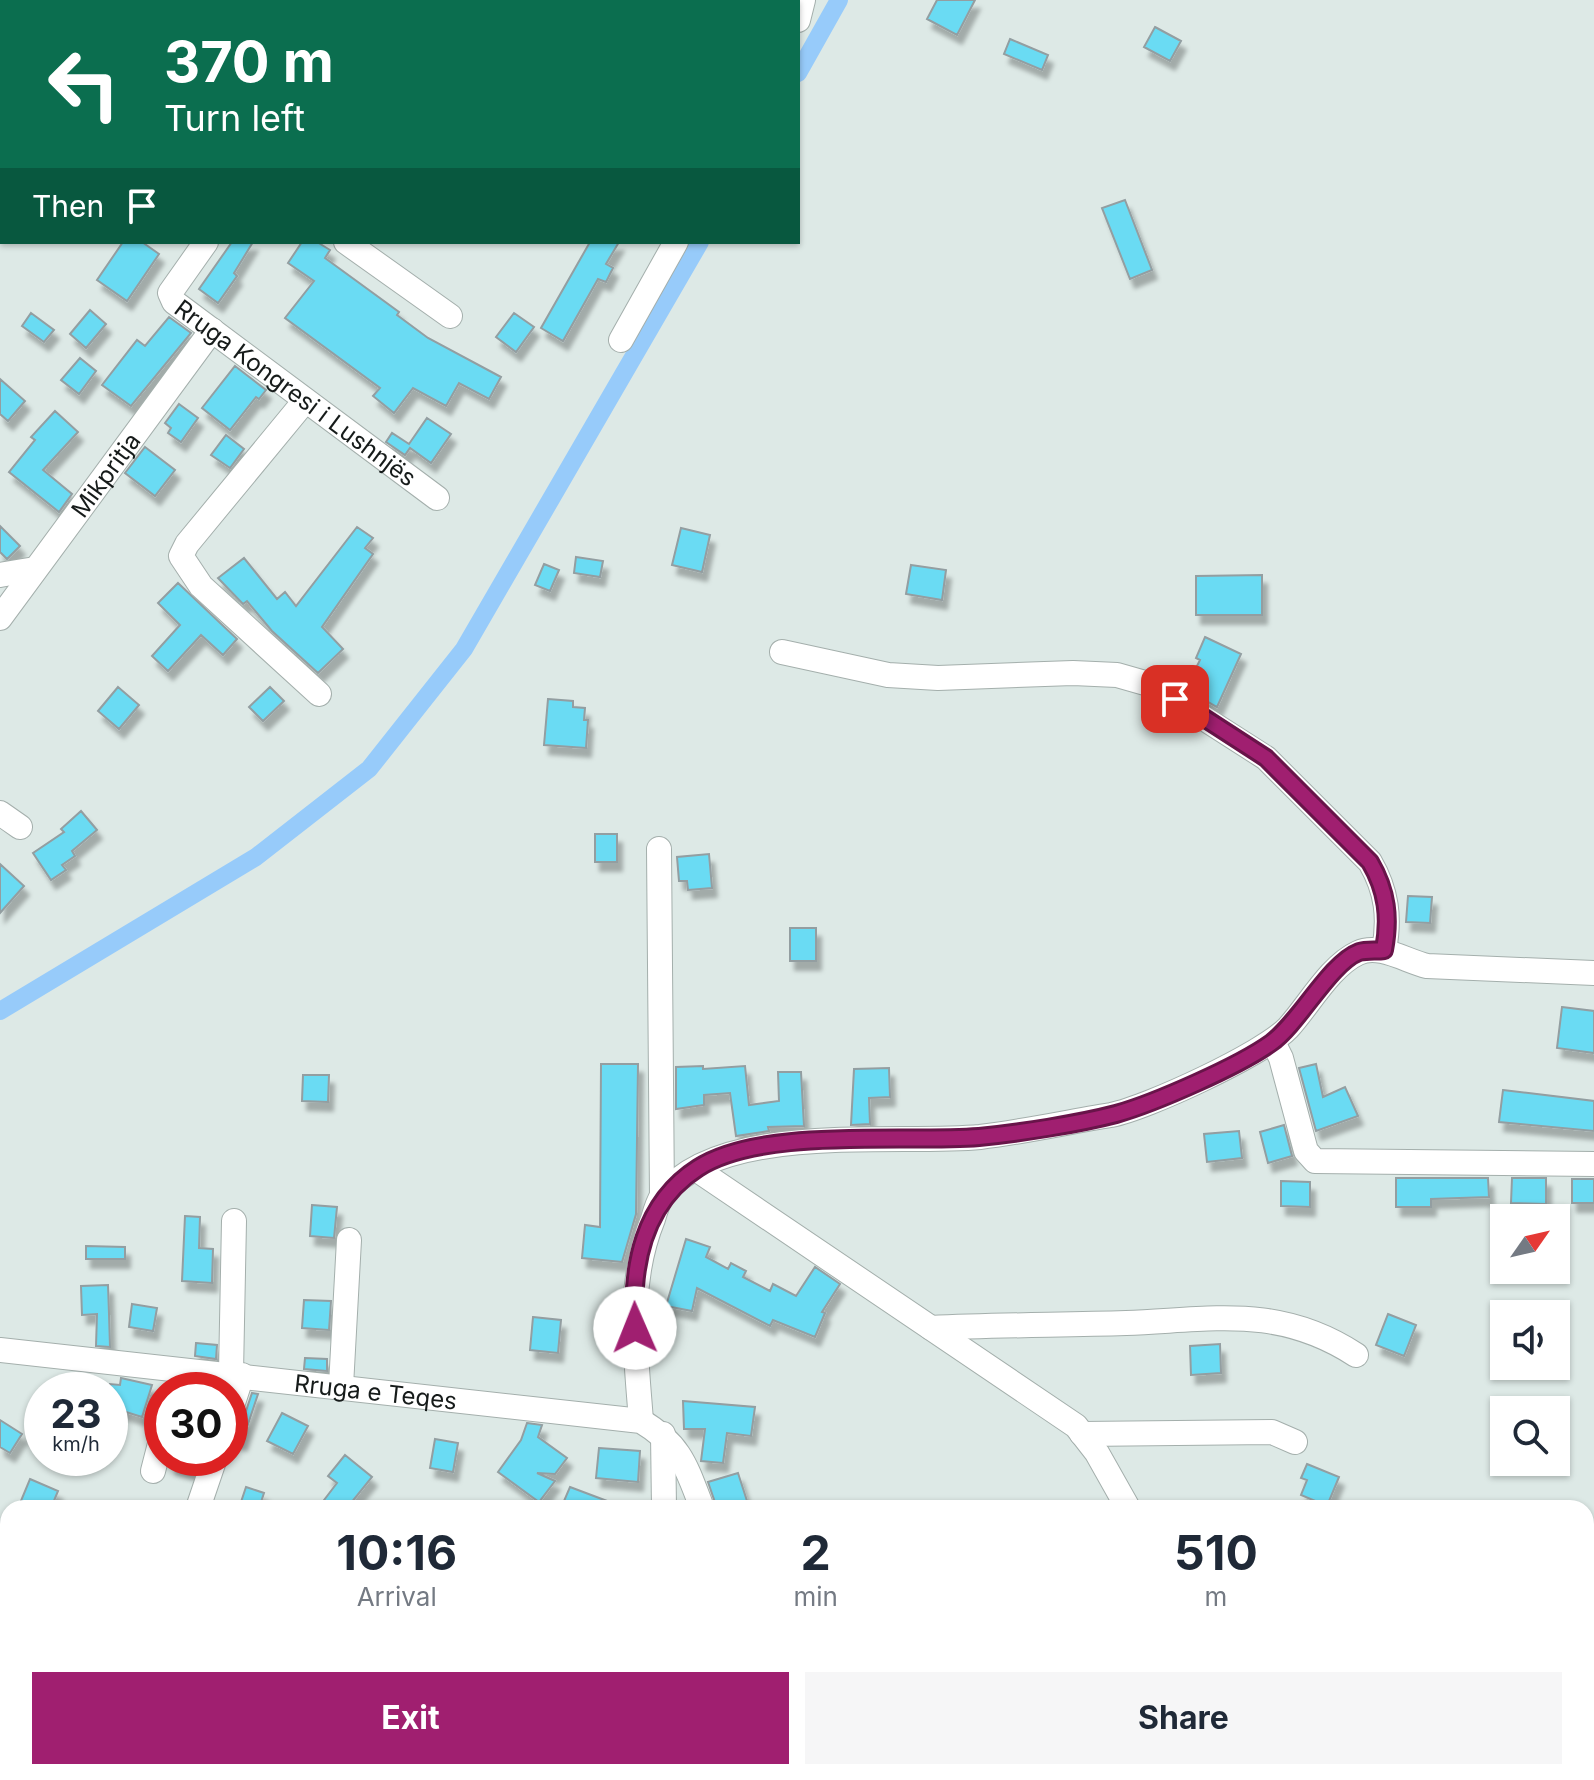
<!DOCTYPE html>
<meta charset="utf-8">
<style>
:root{--surface:#fff;--page:#f6f6f7;--text:#1f2937;--muted:#747a83;--accent:#a01f70}
body{margin:0;font-family:Inter,sans-serif;background:var(--page);color:var(--text);height:100vh;display:flex;flex-direction:column;font-size:30px;white-space:nowrap}
*{box-sizing:border-box;margin:0}
p{font-size:26px;color:var(--muted)}
.icon{flex:none;width:44px;height:44px;fill:none;stroke:currentColor;stroke-width:2;stroke-linecap:round;stroke-linejoin:round}
.map{position:relative;flex:1;overflow:hidden}
.details{position:absolute;left:0px;top:1500px;width:1594px;height:280px;display:flex;flex-direction:column;background:var(--surface);border-radius:24px 24px 0 0;box-shadow:0 2px 6px #0004}
.details>*{flex:none}
.top-card{position:absolute;left:0px;top:0px;width:800px;height:244px;box-shadow:0 2px 6px #0004;background:#0b6e4f;color:#fff;overflow:hidden}
.needle{width:52px;rotate:56deg}
.buttons{position:absolute;left:1490px;top:1204px;display:grid;gap:16px}
.buttons a{display:grid;place-items:center;width:80px;height:80px;border-radius:0px;background:var(--surface);box-shadow:0 2px 6px #0004;font-size:40px}
.speed{position:absolute;left:24px;top:1372px;display:flex;gap:16px;font-size:40px;font-weight:700;text-align:center}
.speed>*{display:grid;place-content:center;width:104px;height:104px;border-radius:50%;background:var(--surface);box-shadow:0 2px 6px #0004;line-height:1}
.speed small{font-size:20px;font-weight:400}
.speed .limit{border:12px solid #d22;background:#fff;color:#111}
.pin{position:absolute;display:grid;place-items:center;width:68px;height:68px;color:#fff;margin:-34px;border-radius:16px;box-shadow:0 4px 12px #0006}
.me{position:absolute;width:88px;margin:-44px;rotate:359deg;stroke-linejoin:round;filter:drop-shadow(0 0 6px #0008)}
.turn{display:flex;align-items:center;gap:28px;height:168px;padding:0 32px;font-size:36px}
.turn .icon{width:104px;height:104px;stroke-width:2.5}
.turn b{display:block;font-size:56px;line-height:68px}
.then{display:flex;align-items:center;height:76px;padding:0 32px;background:#0003;gap:16px;font-size:30px}
.eta{display:flex;justify-content:space-evenly;align-items:center;height:136px;text-align:center}
.eta b{font-size:48px;font-weight:700;line-height:56px}
.button{display:flex;gap:16px;margin-top:auto;padding:16px 32px}
.button a{flex:1;height:92px;border-radius:0px;background:var(--accent);color:#fff;font-size:32px;font-weight:700;line-height:92px;text-align:center}
.button a+a{background:var(--page);color:var(--text)}
.map>svg:first-child{display:block}
.lines{fill:none;stroke-linecap:round;stroke-linejoin:round}
.canal{stroke:#97cbfa;stroke-width:18}
.building{fill:#6bdbf3;stroke:#939ea1;stroke-width:2;filter:url(#shadow)}
.minor-casing{stroke:#a4afac;stroke-width:26}
.minor{stroke:#fff;stroke-width:24}
.route-casing{stroke:#681449;stroke-width:20}
.route{stroke:#a01f70;stroke-width:14}
.labels{text-anchor:middle;dominant-baseline:central;stroke-width:6;stroke-linejoin:round;paint-order:stroke}
.street-label{font-size:24px;fill:#161b1a;stroke:#eaf7f4}
</style>
<div class="map">
<svg width="1594" height="1780" viewBox="0 0 1594 1780">
<defs>
<filter id="shadow"><feDropShadow dx="5" dy="9" stdDeviation="2" flood-color="#0004"/></filter>
</defs>
<rect width="100%" height="100%" fill="#dde9e6"/>
<g class="lines">
<path class="canal" d="M798,73L839,0
M0,1011L256,857L369,769L464,649L700,242"/>
</g>
<path class="building" d="M937,0H975L957,35L927,19Z
M1155,27L1181,41L1170,61L1144,47Z
M1010,39L1048,55L1042,70L1004,54Z
M1125,200L1152,270L1130,279L1102,208Z
M123,242H142L159,254L127,301L97,280Z
M232,242H253L234,273L237,276L218,303L199,289Z
M302,242H317L330,250L325,258L399,312L397,315L428,338L501,377L489,399L459,383L446,406L413,388L394,413L373,396L380,388L285,318L314,281L288,263Z
M590,242H619L606,264L613,268L606,282L598,279L563,341L541,328Z
M90,310L106,324L86,348L70,334Z
M31,313L54,330L44,342L22,326Z
M514,313L534,327L516,352L496,337Z
M169,317L191,333L131,406L102,385L137,340L145,346Z
M80,358L96,371L79,394L61,380Z
M235,366L266,390L259,399L256,397L230,430L202,408Z
M0,379L25,401L8,421L0,414Z
M179,404L198,418L181,442L168,433L171,428L165,423Z
M55,411L78,432L43,470L72,494L59,512L9,472L35,440L31,437Z
M427,418L451,434L431,463L410,448L405,455L386,442L392,433L409,444Z
M226,435L244,449L230,468L211,455Z
M145,447L175,470L155,496L125,473Z
M0,526L20,546L7,559L0,552Z
M357,527L373,538L365,548L373,554L322,627L343,649L318,673L272,631L247,601L243,604L218,578L244,558L277,599L285,592L296,606Z
M681,528L710,535L702,572L672,565Z
M576,557L603,561L600,577L574,573Z
M544,564L559,570L550,591L535,585Z
M911,565L946,570L942,600L906,594Z
M1262,575V615H1196V576Z
M178,583L237,639L223,655L201,635L168,671L152,656L180,625L158,603Z
M1205,637L1241,654L1217,707L1191,692L1198,677L1193,674L1200,660L1196,658Z
M118,687L139,705L119,729L98,711Z
M270,687L284,701L263,721L249,707Z
M548,699L573,701V707L585,708L584,720H588L586,748L544,745Z
M81,811L97,830L72,851L75,856L62,865L66,870L51,880L33,853L64,832L61,829Z
M595,834H617V862H595Z
M709,854L712,888L688,890L687,881H679L677,857Z
M0,864L24,886L0,913Z
M1408,896L1432,897L1430,923L1406,922Z
M790,928H816V961H790Z
M1562,1007L1594,1011V1053L1557,1048Z
M601,1064H638L636,1214L622,1262L582,1258L585,1225L600,1227Z
M1316,1064L1323,1097L1345,1087L1358,1116L1316,1131L1299,1068Z
M703,1066V1069L745,1066L749,1105L779,1101L778,1072H801L804,1126L768,1127L769,1131L736,1136L730,1093L704,1095V1105L676,1109V1067Z
M889,1068L890,1097L869,1098L870,1124L851,1125L854,1069Z
M303,1075H329L328,1102L302,1101Z
M1503,1090L1594,1101V1131L1499,1122Z
M1284,1125L1292,1156L1268,1163L1260,1132Z
M1239,1131L1242,1158L1207,1162L1204,1134Z
M1396,1178H1488L1489,1197L1431,1199V1207H1396Z
M1512,1178H1546V1204L1511,1203Z
M1572,1179H1594V1203H1572Z
M1281,1181L1310,1182V1207L1281,1206Z
M312,1205L337,1207L334,1238L310,1236Z
M185,1216L200,1217L199,1248L213,1249L212,1283L182,1281Z
M686,1239L710,1247L706,1257L728,1269L731,1263L746,1271L743,1277L770,1291L773,1284L796,1296L815,1267L840,1284L822,1312L825,1313L815,1337L773,1320L770,1326L697,1288L692,1311L666,1306Z
M86,1246L125,1247V1259H86Z
M108,1285L109,1314L110,1347L96,1346L97,1314L82,1315L81,1286Z
M304,1300L331,1301L329,1330L302,1328Z
M132,1304L157,1308L153,1331L129,1327Z
M1388,1314L1416,1325L1404,1356L1376,1345Z
M533,1317L561,1320L558,1353L530,1350Z
M196,1343L217,1345L216,1359L195,1356Z
M1220,1344L1221,1373L1191,1375L1190,1346Z
M305,1358L327,1359V1371L304,1369Z
M121,1378L152,1385L142,1417L110,1407V1384L120,1385Z
M252,1393L258,1394L242,1442L230,1438V1429L244,1417Z
M683,1401L755,1407L751,1436L727,1433L723,1463L701,1461L705,1429H684Z
M282,1413L308,1426L293,1454L267,1441Z
M0,1420L22,1434L10,1453L0,1447Z
M527,1423L542,1425L538,1437L567,1458L555,1474L537,1473L555,1481L539,1502L498,1472L521,1440Z
M435,1439L458,1443L453,1472L430,1468Z
M599,1448L640,1451L638,1482L596,1478Z
M345,1455L372,1477L347,1508H318L337,1483L328,1476Z
M172,1458H199L194,1472L170,1465Z
M1307,1464L1339,1477L1327,1506L1301,1495L1307,1480L1301,1478Z
M738,1473L747,1501L717,1508L708,1482Z
M30,1479L58,1491L51,1508H18Z
M246,1487L264,1493L259,1508H239Z
M570,1487L623,1507L622,1508H561Z"/>
<g class="lines">
<defs>
<g id="minor">
<path d="M138,0L140,2"/>
<path d="M355,0L357,2"/>
<path d="M393,2L395,0"/>
<path d="M677,2L678,0"/>
<path d="M798,20L803,0"/>
<path id="s1" d="M206,242L170,293L174,302L437,498"/>
<path d="M346,242L450,316"/>
<path d="M621,340L676,242"/>
<path d="M304,402L187,544L181,556L201,586L319,694"/>
<path d="M0,575L35,569"/>
<path id="s2" d="M0,618L212,330"/>
<path d="M782,652L888,675L938,678L1073,673L1117,675L1152,685L1266,758L1370,862C1387,891 1390,918 1384,950"/>
<path d="M0,813L20,827"/>
<path d="M659,849L662,1197"/>
<path d="M1273,1042L1281,1058L1306,1151L1315,1161L1594,1164"/>
<path d="M696,1169L1076,1426L1097,1453L1128,1508"/>
<path d="M931,1328C996,1325 1061,1325 1126,1323C1211,1320 1278,1304 1356,1355"/>
<path id="s3" d="M0,1350L641,1421C681,1445 686,1466 702,1508"/>
<path d="M231,1373L234,1221"/>
<path d="M341,1386L349,1240"/>
<path d="M230,1412L242,1375"/>
<path d="M641,1421C636,1352 626,1285 653,1219C655,1212 658,1202 662,1196C719,1121 894,1145 980,1137C1023,1132 1067,1122 1111,1115C1147,1108 1263,1054 1288,1028C1309,1005 1330,966 1358,953C1379,943 1406,961 1427,966L1594,973"/>
<path d="M663,1434L664,1508"/>
<path d="M1082,1434L1272,1432L1295,1442"/>
<path d="M153,1471L162,1436"/>
<path d="M198,1508L215,1458"/>
<path d="M0,1549L8,1553"/>
<path d="M6,1636L8,1633"/>
<path d="M210,1772L221,1780"/>
<path d="M459,1772L473,1780"/>
<path d="M655,1772L656,1780"/>
<path d="M864,1772L870,1780"/>
<path d="M1571,1772L1587,1780"/>
<path d="M344,1780L349,1772"/>
<path d="M622,1780L637,1772"/>
</g>
</defs>
<use href="#minor" class="minor-casing"/>
<use href="#minor" class="minor"/>
</g>
<g class="lines">
<defs>
<path id="route" d="M635,1328C631,1267 643,1203 698,1168C761,1127 902,1143 979,1137C1019,1133 1078,1124 1116,1114C1155,1103 1239,1066 1271,1043C1299,1023 1330,963 1359,952C1366,950 1377,951 1384,950C1390,918 1387,891 1370,862L1266,758L1175,699"/>
</defs>
<use href="#route" class="route-casing"/>
<use href="#route" class="route"/>
</g>
<g class="labels">
<g class="street-label">
<text stroke="none"><textPath href="#s1" startOffset="224">Rruga Kongresi i Lushnjës</textPath></text>
<text stroke="none"><textPath href="#s2" startOffset="178">Mikpritja</textPath></text>
<text stroke="none"><textPath href="#s3" startOffset="378">Rruga e Teqes</textPath></text>
</g>
</g>
</svg>
<div class="buttons">
<a><svg class="needle" viewBox="-14 -14 28 28"><path d="M0-13l5 13h-10z" fill="#e53935"/><path d="M0 13l5-13h-10z" fill="#747a83"/></svg></a>
<a><svg class="icon" aria-label="sound" viewBox="0 0 24 24"><path d="M4 9h4l5-4v14l-5-4H4zM17 9q2 3 0 6"/></svg></a>
<a><svg class="icon" aria-label="search" viewBox="0 0 24 24"><circle cx="10" cy="10" r="6"/><path d="M15 15l6 6"/></svg></a>
</div>
<div class="speed"><div>23<small>km/h</small></div><div class="limit">30</div></div>
<div class="pin" style="left:1175px;top:699px;background:#d93025"><svg class="icon" aria-label="arrive" viewBox="0 0 24 24"><path d="M6 21V4h12l-3 4 3 4H6"/></svg></div>
<svg class="me" style="left:635px;top:1328px" viewBox="-20 -20 40 40"><circle r="19" fill="#fff"/><path d="M0-13L10 11 0 6-10 11z" fill="#a01f70"/></svg>
<div class="top-card">
<div class="turn"><svg class="icon" aria-label="left" viewBox="0 0 24 24"><path d="M17 20v-9H6M10 6l-5 5 5 5"/></svg><div><b>370 m</b>Turn left</div></div>
<div class="then">Then<svg class="icon" aria-label="arrive" viewBox="0 0 24 24"><path d="M6 21V4h12l-3 4 3 4H6"/></svg></div>
</div>
<section class="details">
<div class="eta">
<div><b>10:16</b><p>Arrival</p></div>
<div><b>2</b><p>min</p></div>
<div><b>510</b><p>m</p></div>
</div>
<div class="button"><a>Exit</a><a>Share</a></div>
</section>
</div>
